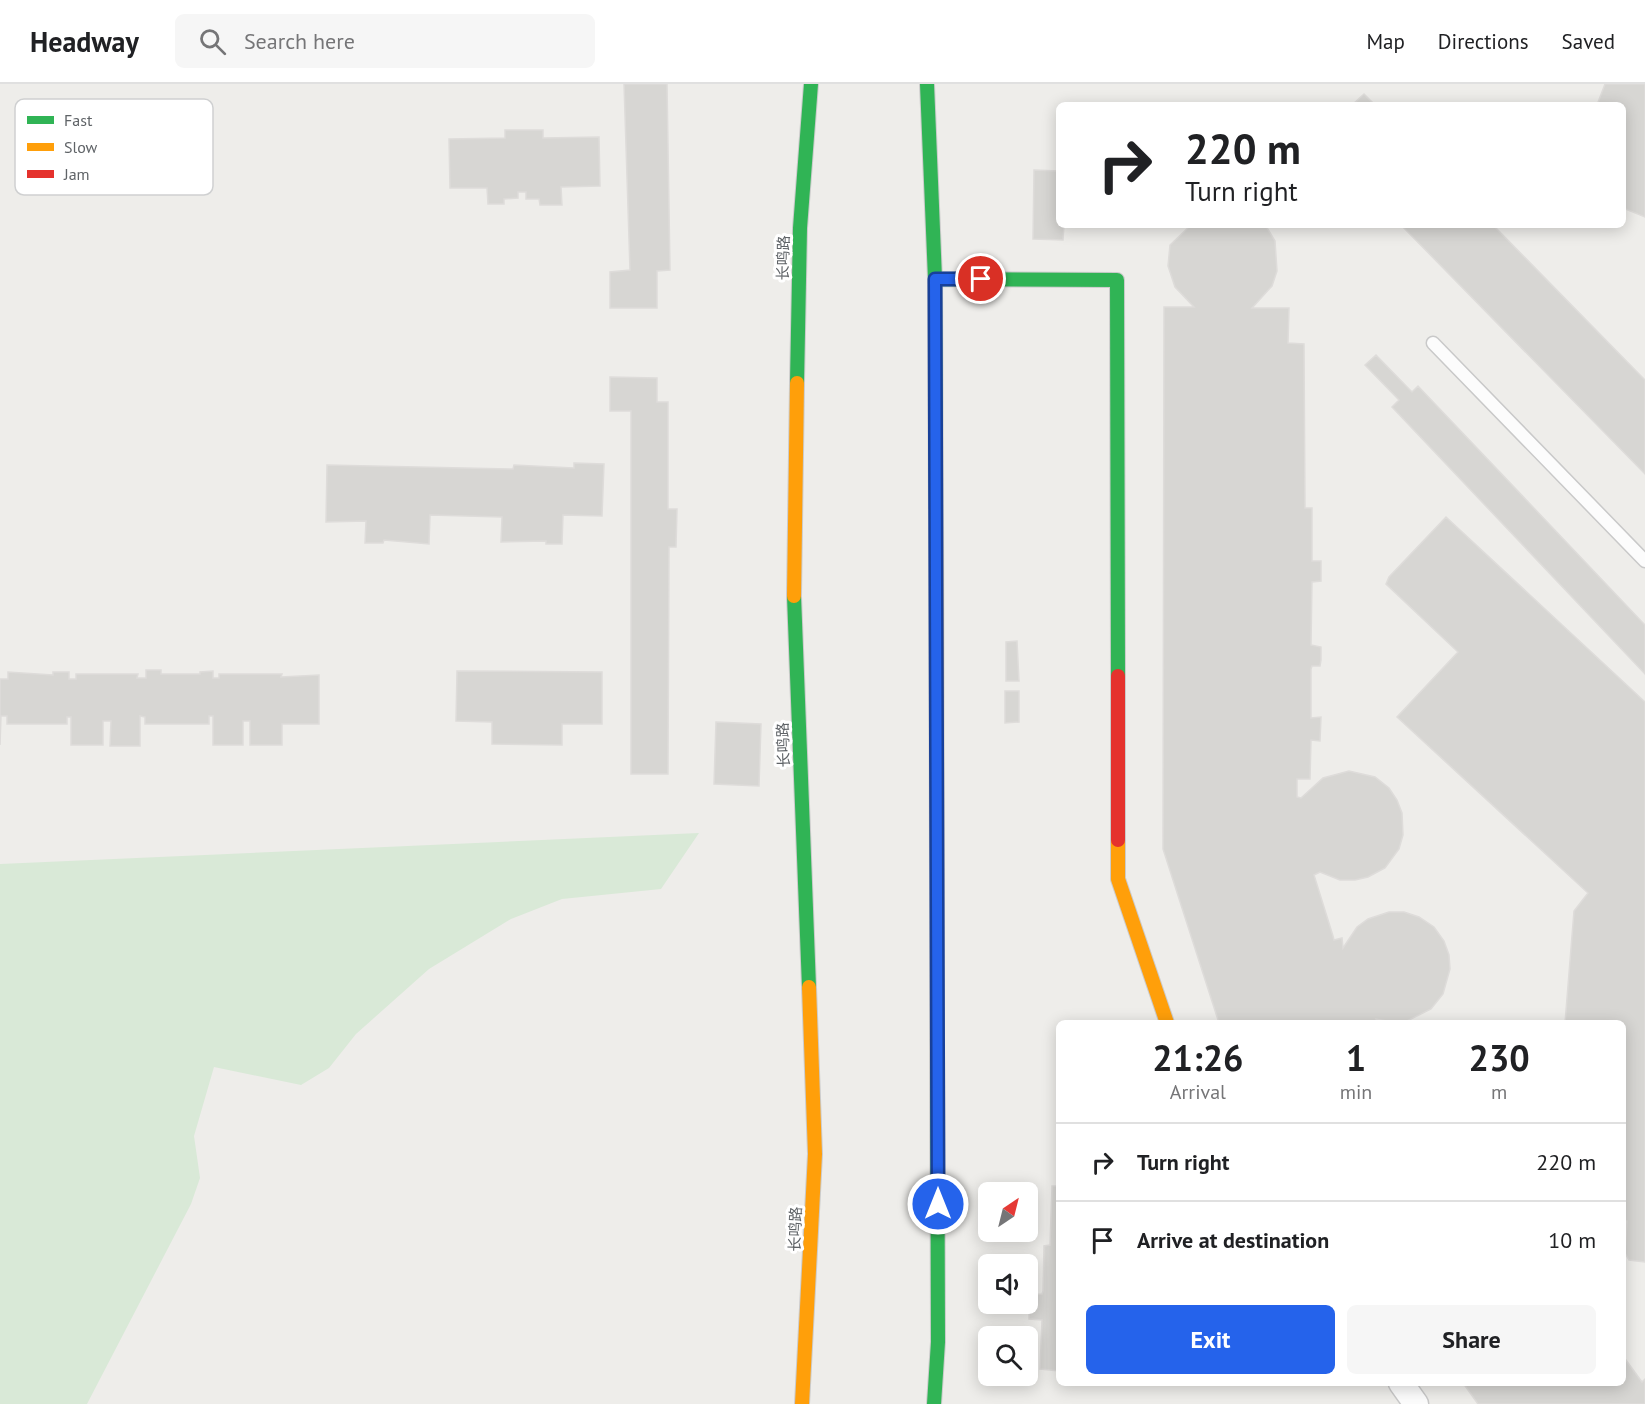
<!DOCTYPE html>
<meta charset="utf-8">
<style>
:root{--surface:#fff;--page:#f6f6f6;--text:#202124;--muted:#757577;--line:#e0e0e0;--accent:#2563eb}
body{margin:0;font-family:"PT Sans","Noto Sans SC",sans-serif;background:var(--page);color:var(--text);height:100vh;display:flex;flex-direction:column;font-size:22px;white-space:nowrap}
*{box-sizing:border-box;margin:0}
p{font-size:20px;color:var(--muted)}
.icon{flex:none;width:33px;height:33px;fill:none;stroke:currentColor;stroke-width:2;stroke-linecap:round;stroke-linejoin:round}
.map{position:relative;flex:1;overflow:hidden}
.details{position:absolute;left:1056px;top:936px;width:570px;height:366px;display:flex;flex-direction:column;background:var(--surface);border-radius:9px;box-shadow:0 3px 15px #0003}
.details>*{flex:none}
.hud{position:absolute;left:1056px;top:18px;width:570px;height:126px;border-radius:9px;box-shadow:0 3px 15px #0003;background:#fff;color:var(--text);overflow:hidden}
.needle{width:39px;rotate:35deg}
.controls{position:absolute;left:978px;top:1098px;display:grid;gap:12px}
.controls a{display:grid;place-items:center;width:60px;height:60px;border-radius:9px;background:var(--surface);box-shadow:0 3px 15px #0003;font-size:30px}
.pin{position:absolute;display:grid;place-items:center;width:51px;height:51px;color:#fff;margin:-26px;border:3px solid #fff;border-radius:50%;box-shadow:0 2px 6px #0007}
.me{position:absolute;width:66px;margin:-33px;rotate:0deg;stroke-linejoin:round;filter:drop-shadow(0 0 4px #0008)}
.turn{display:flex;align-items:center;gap:21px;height:126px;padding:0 30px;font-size:27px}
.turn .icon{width:78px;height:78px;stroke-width:2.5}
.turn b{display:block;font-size:42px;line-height:51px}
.eta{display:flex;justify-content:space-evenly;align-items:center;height:102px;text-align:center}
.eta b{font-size:36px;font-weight:700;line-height:42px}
.cta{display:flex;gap:12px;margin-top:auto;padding:12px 30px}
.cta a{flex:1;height:69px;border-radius:9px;background:var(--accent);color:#fff;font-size:24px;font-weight:700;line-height:69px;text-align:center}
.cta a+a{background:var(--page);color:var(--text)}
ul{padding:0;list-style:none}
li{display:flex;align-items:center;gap:18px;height:78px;padding:0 30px;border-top:2px solid var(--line)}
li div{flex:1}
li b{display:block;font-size:22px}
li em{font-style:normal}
header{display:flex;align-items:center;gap:36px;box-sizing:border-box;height:84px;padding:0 30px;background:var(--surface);border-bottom:2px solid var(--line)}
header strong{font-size:28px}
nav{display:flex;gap:33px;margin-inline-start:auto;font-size:21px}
.search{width:420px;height:54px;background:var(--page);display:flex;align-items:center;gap:15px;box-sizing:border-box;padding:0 21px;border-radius:9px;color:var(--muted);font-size:22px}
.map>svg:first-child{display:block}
.green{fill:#d9e9d7}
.building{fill:#d7d6d3;stroke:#dedcda;stroke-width:1.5}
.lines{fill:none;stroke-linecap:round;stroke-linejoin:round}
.lane-casing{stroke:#c9c9c9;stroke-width:15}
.street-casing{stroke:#c9c9c9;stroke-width:27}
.fast-casing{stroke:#cbcbcb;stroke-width:16}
.slow-casing{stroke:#cbcbcb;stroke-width:16}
.jam-casing{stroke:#cbcbcb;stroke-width:16}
.lane{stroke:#fcfcfc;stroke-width:12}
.street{stroke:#fcfcfc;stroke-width:24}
.fast{stroke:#30b455;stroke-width:14}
.slow{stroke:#ff9f0a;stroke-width:14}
.jam{stroke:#e5322d;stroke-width:14}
.route-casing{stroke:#184099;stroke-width:15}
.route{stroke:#2563eb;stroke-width:10}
.labels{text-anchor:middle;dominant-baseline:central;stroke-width:6;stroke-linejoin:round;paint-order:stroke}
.street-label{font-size:15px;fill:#5f6367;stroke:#fff}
.key{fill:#fff;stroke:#cfd0d1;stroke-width:1.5}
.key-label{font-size:16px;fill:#5f6367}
</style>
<header>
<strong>Headway</strong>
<div class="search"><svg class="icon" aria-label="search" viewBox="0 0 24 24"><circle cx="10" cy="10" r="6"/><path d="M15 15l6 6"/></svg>Search here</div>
<nav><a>Map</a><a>Directions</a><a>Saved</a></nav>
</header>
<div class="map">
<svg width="1645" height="1320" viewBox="0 0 1645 1320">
<rect width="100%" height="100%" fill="#eeedea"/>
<path class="green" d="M699,749L661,805L562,815L511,835L429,885L356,950L329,984L301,1001L214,983L194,1052L200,1094L191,1120L87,1320H0V780Z"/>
<path class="building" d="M624,0H667L670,186L657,187V224H610V188L630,186Z
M1605,0H1645V133L1623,124V21H1597Z
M1364,10L1375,21H1352Z
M505,46H543V54L599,53L600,102L561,103L562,121H540L539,115H526V108H518V114L504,115V120H488L487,104H450L449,55L505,54Z
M1034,86L1059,87V141H1064L1063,156L1033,155Z
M1191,141L1266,142L1275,157L1277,187L1272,202L1252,224H1289L1288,259L1304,260L1305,424H1312V477H1321V497L1312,498L1311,561L1321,563V576L1320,582H1312L1311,585V634L1321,633L1320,657L1311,656L1310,695H1297V713L1301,714L1323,694L1349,687L1375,693L1389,704L1397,716L1402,729L1403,751L1399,765L1385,784L1368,793L1355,796H1340L1320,788L1314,791L1333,852L1334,856L1342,854L1343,864L1357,843L1368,835L1389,828H1404L1419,833L1434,843L1444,857L1449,871L1450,885L1443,910L1431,925L1407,937L1396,939L1376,935L1378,939H1219L1163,765L1164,223H1194L1175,203L1168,182L1170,161Z
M1401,141H1493L1645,296V390Z
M1376,271L1412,308L1418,302L1645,541V590L1392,323L1399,316L1365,281Z
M610,293L657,294V318H668V425H677L676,463H669L668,690H631V327H610Z
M574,379L604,380L602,432L563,431L562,460H546V457L501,458L502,433L430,431L429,460L384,456L383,459H365L366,437L326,438L327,381L513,385L514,381L574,384Z
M1446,433L1645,618V1178L1629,1176L1625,1169L1627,1137L1623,1136V939H1565L1574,827L1588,809L1397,633L1458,568L1386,500L1389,493Z
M1017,557L1019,597H1006V558Z
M146,586H161V590H200V588L213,587V594H219V590H282L281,593L319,591V640H282V661H250V637H243V661H213V632H209V640H145V633L140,632V662H110L111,637H103V661H71V633H67V640H7V632H1L0,661V595H8V588L53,591V588H69V595H76V590H138L137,594H146Z
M457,587L602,588V640H562V661L492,660V638L456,637Z
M1005,607H1019V638L1005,639Z
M716,638L761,640L759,702L714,700Z
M1052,1102H1059V1287L1040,1285L1042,1236L1029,1235V1211L1042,1210L1043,1207L1044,1162L1050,1161Z
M1623,1272L1642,1298L1645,1295V1320H1478L1463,1299H1623Z"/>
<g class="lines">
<defs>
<path id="lane" d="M1433,259L1645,477"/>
<path id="street" d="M1401,1299L1416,1320"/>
<path id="fast" d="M927,0L935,195L936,433
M935,195L1117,196L1118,592
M797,299L800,144L811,0
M794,512L809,903
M934,1320L938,1258L937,955"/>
<path id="slow" d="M936,433L937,787
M794,512L797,299
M1118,756V795L1167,939
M802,1320L815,1070L809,903"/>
<path id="jam" d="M1118,592V756
M937,787V955"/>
</defs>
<use href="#lane" class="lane-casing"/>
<use href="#street" class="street-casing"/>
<use href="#fast" class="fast-casing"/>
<use href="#slow" class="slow-casing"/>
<use href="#jam" class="jam-casing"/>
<use href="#lane" class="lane"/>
<use href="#street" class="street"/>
<use href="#fast" class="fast"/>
<use href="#slow" class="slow"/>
<use href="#jam" class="jam"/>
</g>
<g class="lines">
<defs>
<path id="route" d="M938,1120L935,195H981"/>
</defs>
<use href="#route" class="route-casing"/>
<use href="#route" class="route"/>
</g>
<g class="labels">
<g class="street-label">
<text transform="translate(783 174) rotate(-89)">长鸣路</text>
<text transform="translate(783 661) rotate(-92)">长鸣路</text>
<text transform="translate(795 1145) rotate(-88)">长鸣路</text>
</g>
</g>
<rect x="15" y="15" width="198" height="96" rx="9" class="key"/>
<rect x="27" y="32" width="27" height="8" fill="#30b455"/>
<rect x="27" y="59" width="27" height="8" fill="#ff9f0a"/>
<rect x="27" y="86" width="27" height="8" fill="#e5322d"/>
<g class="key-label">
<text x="64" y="42">Fast</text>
<text x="64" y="69">Slow</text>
<text x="64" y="96">Jam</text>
</g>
</svg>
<div class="controls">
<a><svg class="needle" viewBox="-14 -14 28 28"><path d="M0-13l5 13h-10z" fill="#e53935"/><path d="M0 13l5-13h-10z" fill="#757577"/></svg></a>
<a><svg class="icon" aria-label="sound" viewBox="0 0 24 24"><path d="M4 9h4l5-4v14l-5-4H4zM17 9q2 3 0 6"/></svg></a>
<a><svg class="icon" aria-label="search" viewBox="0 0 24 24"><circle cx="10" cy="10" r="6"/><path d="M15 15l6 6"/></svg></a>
</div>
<div class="pin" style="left:981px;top:195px;background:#d93025"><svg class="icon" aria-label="arrive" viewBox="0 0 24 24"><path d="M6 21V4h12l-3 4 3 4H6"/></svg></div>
<svg class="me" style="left:938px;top:1120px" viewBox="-20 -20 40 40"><circle r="17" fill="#2563eb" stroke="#fff" stroke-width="3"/><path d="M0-11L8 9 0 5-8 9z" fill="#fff"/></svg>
<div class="hud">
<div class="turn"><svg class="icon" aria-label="right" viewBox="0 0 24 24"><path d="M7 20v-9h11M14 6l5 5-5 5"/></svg><div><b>220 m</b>Turn right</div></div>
</div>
<section class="details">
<div class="eta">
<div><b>21:26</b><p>Arrival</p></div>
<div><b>1</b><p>min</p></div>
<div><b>230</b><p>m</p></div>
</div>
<ul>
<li><svg class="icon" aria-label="right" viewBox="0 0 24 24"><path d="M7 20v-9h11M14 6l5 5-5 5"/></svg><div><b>Turn right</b></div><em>220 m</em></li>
<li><svg class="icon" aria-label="arrive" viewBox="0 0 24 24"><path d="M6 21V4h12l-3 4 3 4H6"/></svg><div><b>Arrive at destination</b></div><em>10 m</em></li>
</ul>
<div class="cta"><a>Exit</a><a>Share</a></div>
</section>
</div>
